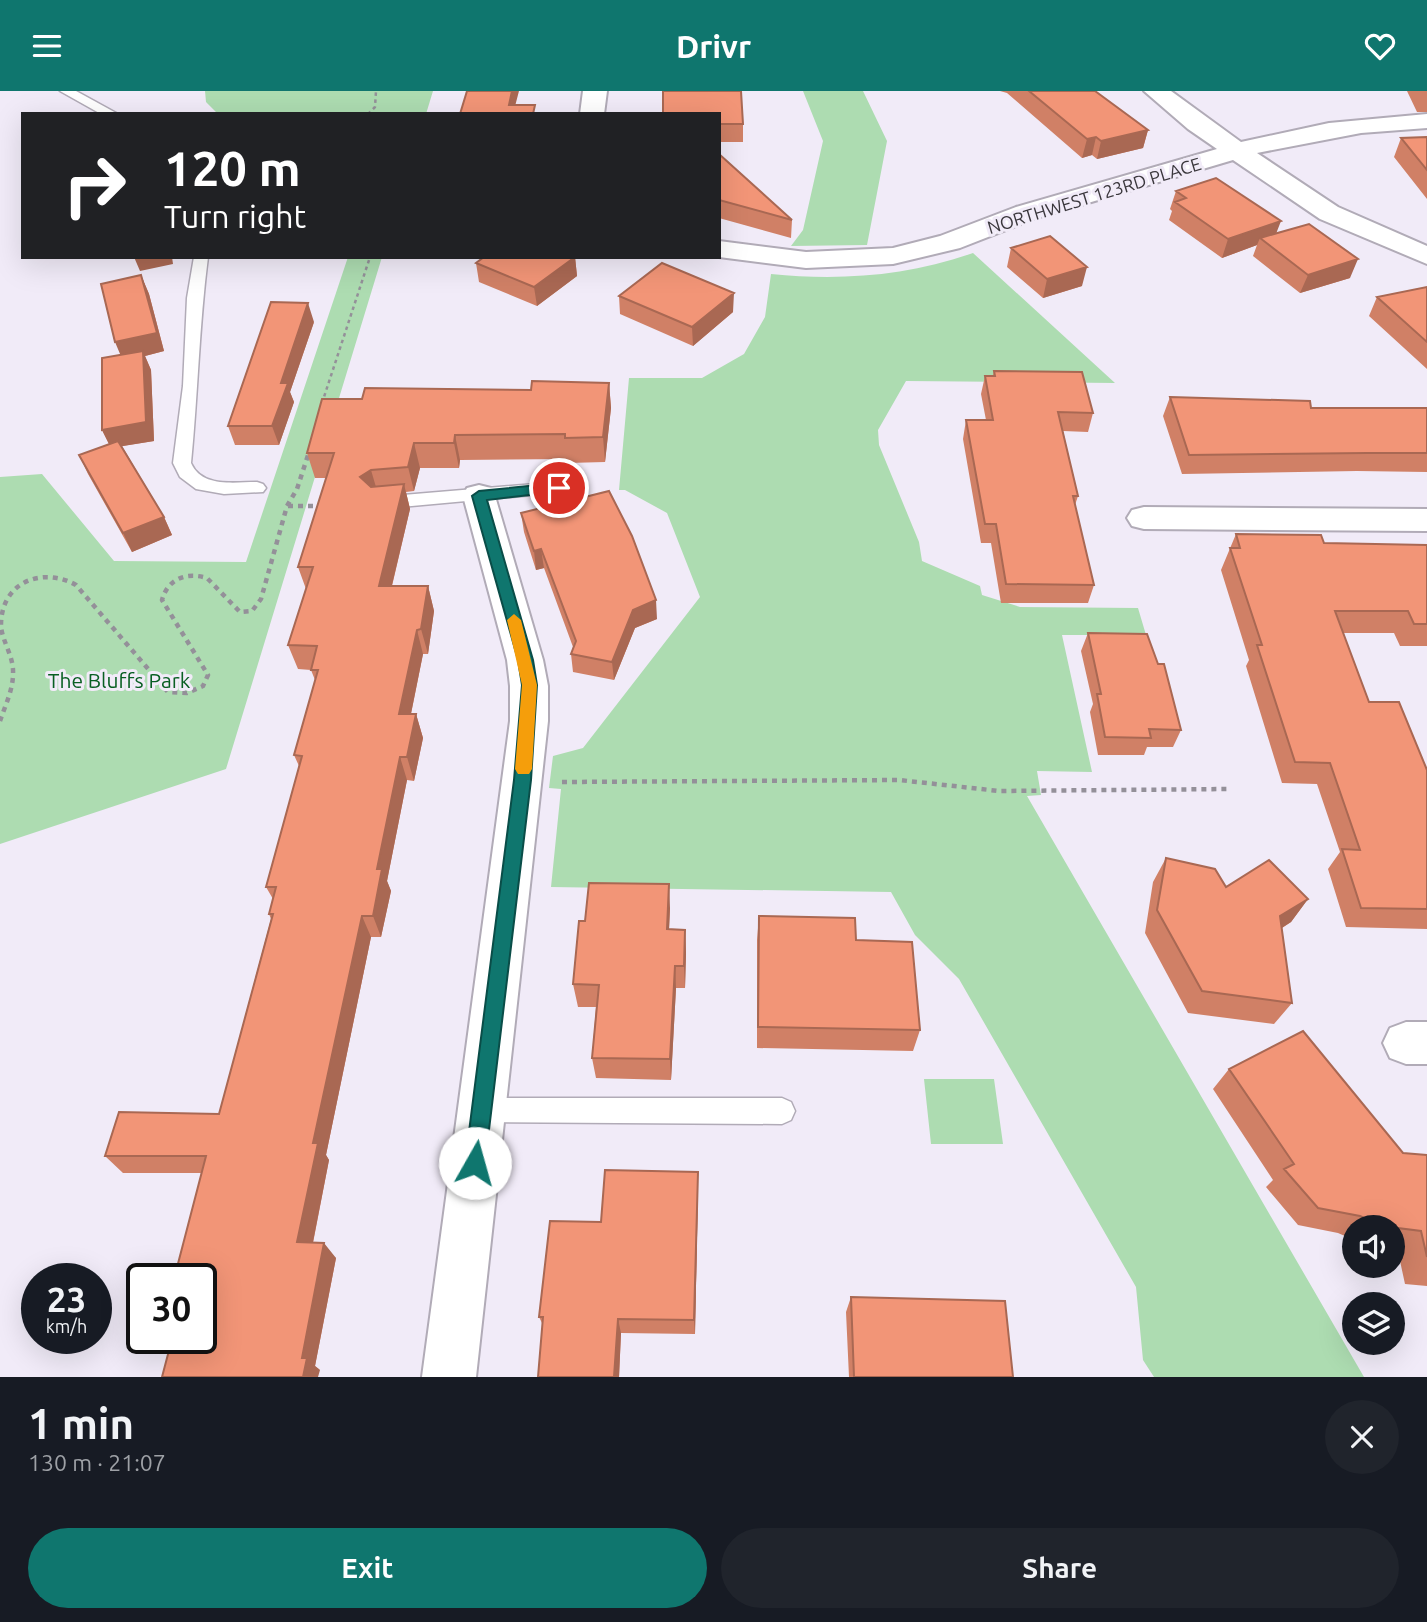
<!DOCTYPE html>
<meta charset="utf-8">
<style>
:root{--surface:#171b24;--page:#20242c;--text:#f1f3f6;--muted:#9ea1a6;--accent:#0f766e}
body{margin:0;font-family:Ubuntu,sans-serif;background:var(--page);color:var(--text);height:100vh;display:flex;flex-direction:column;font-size:26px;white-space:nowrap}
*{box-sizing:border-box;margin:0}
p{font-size:23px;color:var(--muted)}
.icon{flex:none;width:38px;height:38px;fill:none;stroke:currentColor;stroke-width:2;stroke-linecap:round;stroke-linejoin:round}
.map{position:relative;height:1286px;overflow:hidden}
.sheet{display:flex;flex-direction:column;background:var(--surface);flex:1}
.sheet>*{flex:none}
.guide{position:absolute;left:21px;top:21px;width:700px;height:147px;border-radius:0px;box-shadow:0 7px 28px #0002;background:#202124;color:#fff;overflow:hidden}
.tools{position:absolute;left:1342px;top:1124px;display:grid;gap:14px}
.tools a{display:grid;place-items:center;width:63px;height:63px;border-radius:50%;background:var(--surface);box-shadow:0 7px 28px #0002;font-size:35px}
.speed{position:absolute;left:21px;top:1172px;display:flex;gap:14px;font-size:35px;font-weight:700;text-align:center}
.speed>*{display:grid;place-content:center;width:91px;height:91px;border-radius:50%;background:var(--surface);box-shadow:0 7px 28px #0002;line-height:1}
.speed small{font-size:18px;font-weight:400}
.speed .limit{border:4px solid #111;border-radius:10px;background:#fff;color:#111}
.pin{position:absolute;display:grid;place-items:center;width:60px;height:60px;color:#fff;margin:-30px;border:4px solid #fff;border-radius:50%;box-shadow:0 2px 7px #0007}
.me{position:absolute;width:77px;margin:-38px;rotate:7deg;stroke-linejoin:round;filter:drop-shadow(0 0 5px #0008)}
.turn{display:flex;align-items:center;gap:24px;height:147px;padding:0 28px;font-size:32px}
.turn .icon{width:91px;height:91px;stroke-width:2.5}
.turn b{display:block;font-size:49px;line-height:60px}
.round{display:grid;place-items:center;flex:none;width:74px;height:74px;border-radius:37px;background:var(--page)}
.summary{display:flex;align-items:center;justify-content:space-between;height:119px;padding:0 28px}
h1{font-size:42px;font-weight:600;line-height:52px}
.cta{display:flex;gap:14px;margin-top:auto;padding:14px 28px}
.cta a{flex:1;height:80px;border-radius:42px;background:var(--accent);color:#fff;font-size:28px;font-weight:600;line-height:80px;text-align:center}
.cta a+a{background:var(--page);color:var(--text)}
header{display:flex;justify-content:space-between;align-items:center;height:91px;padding:0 28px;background:var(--accent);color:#fff;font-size:32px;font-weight:600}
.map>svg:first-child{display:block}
.green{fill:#addcb1}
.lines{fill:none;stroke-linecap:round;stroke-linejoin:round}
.service-casing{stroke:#b1abb7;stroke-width:3}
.minor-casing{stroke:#b1abb7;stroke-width:4}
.path-far1{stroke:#949099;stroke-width:2.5;stroke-dasharray:3.5 3.5;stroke-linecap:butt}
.path{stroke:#949099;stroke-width:4.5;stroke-dasharray:5 5;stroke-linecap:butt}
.service{fill:#fff;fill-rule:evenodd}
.minor{fill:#fff;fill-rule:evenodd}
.wall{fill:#d08066}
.shaded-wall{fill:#a96853}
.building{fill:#f29577;stroke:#a96853;stroke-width:2}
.route{fill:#0f766e;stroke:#0a4d48;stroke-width:2}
.slow{fill:#f59e0b}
.labels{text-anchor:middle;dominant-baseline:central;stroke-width:6;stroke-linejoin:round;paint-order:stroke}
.far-street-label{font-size:18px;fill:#3a373c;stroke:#f1ebf8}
.park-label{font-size:21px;fill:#095f23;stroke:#f1ebf8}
</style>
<header><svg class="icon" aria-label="menu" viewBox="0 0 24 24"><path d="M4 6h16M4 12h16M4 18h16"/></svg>Drivr<svg class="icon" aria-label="heart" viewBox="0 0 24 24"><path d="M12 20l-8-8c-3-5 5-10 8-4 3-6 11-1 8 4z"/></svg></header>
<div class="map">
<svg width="1427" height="1286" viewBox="0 0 1427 1286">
<rect width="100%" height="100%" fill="#f1ebf8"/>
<path class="green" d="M205,0H433L426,23H218L206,11Z
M803,0H863L887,50L867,154L791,155L803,139L823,50Z
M973,162L1115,292L906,290L878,339L879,354L919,451L922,470L980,495L982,504L1020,516L1138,517L1146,544H1062L1092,681L1037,680L1041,704L1027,705L1364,1286H1154L1143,1269L1136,1196L959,888L915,844L891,801L551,796L561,698L549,697L553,665L583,657L700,506L667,422L625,399H619L629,287H702L744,263L765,226L771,183C840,190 908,185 973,162Z
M348,166H382L226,678L0,753V386L42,383L114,470L246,471Z
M924,988H994L1003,1053H931Z"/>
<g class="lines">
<defs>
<path id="service" d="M60,0H76L118,23H101Z
M194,166H208C199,234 198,303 191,372C202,397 234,391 257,391L263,393L266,397L263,401L224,403L196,398L180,386L173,372L183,295L187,207Z
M559,391L568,397L565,401L379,418L370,412L379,406Z
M481,1007H782L791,1011L795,1020L791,1029L782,1033L481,1031L472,1028L468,1019L472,1010Z"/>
<path id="minor" d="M583,0H607L604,23H580Z
M1144,0H1171L1241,51L1329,32L1427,23V37L1361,42L1257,62L1338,116L1427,155V173L1320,128L1233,69L1034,128L960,157L893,173L806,177L719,166V150L806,161L893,157L940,145L1016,116L1217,58L1188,38Z
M479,394L491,397L495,405L543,569L548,595V630L476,1286H422L510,630V595L507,569L463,405L467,397Z
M1144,416L1427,418V440L1144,438L1132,435L1127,427L1132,419Z
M1406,931H1427V973H1406L1390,967L1383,952L1390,937Z"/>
</defs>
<use href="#service" class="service-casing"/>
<use href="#minor" class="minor-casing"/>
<path class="path-far1" d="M368,23L375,16L376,0
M322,312L370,166"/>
<path class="path" d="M288,415H321
M0,630C5,615 13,599 13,583C14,566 3,552 1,536C0,491 42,475 76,494L168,601L187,602L203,595L208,584L162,509C168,487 187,481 207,487L240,521L252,520L261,508L287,415L297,398L309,361
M562,691L899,689L999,700L1230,698"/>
<use href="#service" class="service"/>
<use href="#minor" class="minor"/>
</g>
<path class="wall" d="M1000,0H1095L1148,39L1143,57L1097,68L1092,64L1082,67L1007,2Z
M1407,0H1427V21H1417Z
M719,23L743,33V51H719Z
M1427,46V108L1394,66L1401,47Z
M719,63L792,129L791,147L719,127Z
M1176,100L1277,142L1350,187L1300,202L1253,165L1257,154L1222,167L1169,129L1172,120L1170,118Z
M1011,157L1082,195L1043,207L1007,176Z
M575,166L577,185L537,215L479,191L476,172Z
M141,184L149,203L164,260L145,265L151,279L154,350L122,355L164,426L172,444L132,461L88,383L79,364L109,353L102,339Z
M1427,196V278L1369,225L1377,206Z
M619,205L733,221L693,255L620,223Z
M314,231L290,301L294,311L279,354H235L228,335Z
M994,280L1093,322L1088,341L1063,340L1078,405L1075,414L1094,494L1088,512H1001L991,452H981L963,348L966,329H986L981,303L985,285H993Z
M609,292L611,317L605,371L568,372L567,368L460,369L459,377H420L414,400L406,401L410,418L392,495H428L434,520L428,563H423L411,623H416L423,647L414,690L407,689L387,790L391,800L381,846H371L326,1064L329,1069L313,1152L336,1167L315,1275L320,1279L201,1248L202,1082H123L105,1065L219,1023L271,828L269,823L273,808L266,796L299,675L294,664L315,589L311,579L298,578L288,554L306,498L298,476L326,387H315L307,362L362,308L531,299Z
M1170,306L1311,317H1427V381L1357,380L1182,383L1163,325Z
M521,422L657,528L635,537L614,589L573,581L571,563L573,556L544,477L536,479L524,441Z
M1236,443L1324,452L1427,454V555H1400L1394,542H1343L1369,611L1427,679V838L1346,836L1328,778L1340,761L1317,693L1282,692L1246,575L1249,569L1221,479Z
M1088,542L1181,639L1173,656H1147L1144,664H1098L1090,621L1093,613L1081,560Z
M1166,767L1226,796L1308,808L1291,831L1282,837L1292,912L1274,933L1188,922L1145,842L1153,791Z
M670,817L669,838L685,839L686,862L685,897H676L671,989L596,987L592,967L596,916H578L573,893L585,830Z
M759,825L856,849L920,939L913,960L757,957V849Z
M1229,978L1403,1062L1427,1064V1195L1405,1193L1397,1156H1393V1136H1354V1149L1338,1142L1298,1134L1266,1096L1273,1089L1213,998Z
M698,1099L695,1243L621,1242L619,1286H538L543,1234L539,1226L601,1131Z
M851,1206L1013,1286H849L846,1221Z"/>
<path class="shaded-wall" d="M512,0H519L513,23L509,14Z
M1148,39L1143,57L1097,68L1101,50Z
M1096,46L1092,64L1082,67L1087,48Z
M1281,130L1274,148L1260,147L1257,154L1222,167L1228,148Z
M134,166H172L173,173L140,180Z
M575,166L577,185L537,215L534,196Z
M1358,168L1350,187L1300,202L1308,184Z
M1087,176L1082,195L1043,207L1047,188Z
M141,184L149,203L164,260L145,265L151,279L154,350L111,357L102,339L123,270L115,251Z
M734,202L733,221L693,255L692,236Z
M308,212L314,231L290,301L294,311L279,354L272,335L281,292Z
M609,292L611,317L605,371L603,346Z
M455,344L460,369L459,377L454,352Z
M414,352L420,377L414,400L408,376Z
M371,379L378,403L360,386Z
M404,393L410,418L386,519L379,495Z
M164,426L172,444L132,461L123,442Z
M541,458L544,477L536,479L534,460Z
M428,495L434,520L428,563L421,538Z
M656,509L657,528L635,537L614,589L612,571L633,519Z
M417,539L423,563L406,647L399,623Z
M416,623L423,647L414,690L407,666Z
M400,666L407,689L387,790L391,800L381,846L373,825L377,778Z
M669,793L670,817L668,861L667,838Z
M1308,808L1291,831L1264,848L1280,825Z
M362,825L371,846L326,1064L329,1069L310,1166L297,1151L313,1052Z
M685,839L686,862L685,897L684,875Z
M675,875L676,897L671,989L670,968Z
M698,1081V1099L695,1243L694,1229Z
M324,1152L336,1167L315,1275L320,1279L318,1286H303L302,1267Z
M618,1228L621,1242L619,1286H614Z"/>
<path class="building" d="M467,0H512L509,14H535L533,23H460Z
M663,0H741L743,33H719V23H663Z
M1029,0H1095L1148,39L1101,50L1096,46L1087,48Z
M1427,46V79L1401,47Z
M719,63L792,129L719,109Z
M1216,87L1281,130L1228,148L1175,111L1186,107L1176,100Z
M1309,133L1358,168L1308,184L1260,147Z
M1050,145L1087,176L1047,188L1011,157Z
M484,166H575L534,196L476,172Z
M662,172L734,202L692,236L619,205Z
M141,184L157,242L115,251L101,193Z
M1427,196V251L1377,206Z
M271,211L308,212L281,292H288L272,335H228Z
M143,260L146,331L102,339V267Z
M994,280L1082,281L1093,322L1058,321L1078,405H1073L1094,494L1006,493L996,433H985L966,329H993L985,285H995Z
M532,290L609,292L603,346L565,347V343L455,344L454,352H414L408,376L371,379L360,386L371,396L404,393L379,495H428L421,538L417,539L399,623H416L407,666H400L377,778H382L373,825H362L313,1052H318L297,1151L324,1152L302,1267H307L303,1286H162L172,1248H201V1188H174L206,1065H105L119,1021L219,1023L273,823H269L276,796H266L302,665L294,664L318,579H311L317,555L288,554L313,476H298L334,362H307L322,308H362L365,297L531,299Z
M1170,306L1310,310L1311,317H1427V362H1367L1189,364Z
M118,350L164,426L123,442L79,364Z
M609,400L632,445L656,509L633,519L612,571L571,563L576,550L541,458L534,460L521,422Z
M1236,443L1321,444L1324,452L1427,454V533H1414L1408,520H1335L1369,611H1399L1427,679V818L1361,817L1342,758L1360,759L1330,672L1295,671L1257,554H1262L1230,457H1240Z
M1088,542L1147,543L1158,573H1164L1181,639L1149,638L1151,647L1105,646L1097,603H1101Z
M1166,767L1215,778L1226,796L1269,769L1308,808L1280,825L1292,912L1202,900L1157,819Z
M589,792L669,793L667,838L685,839L684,875H675L670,968L592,967L599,894L573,893L579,830H585Z
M759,825L855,827L856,849L912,851L920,939L758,936Z
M1303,940L1403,1062L1427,1064V1166L1421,1140L1382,1135L1360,1125L1318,1117L1284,1078L1294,1073L1229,978Z
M605,1079L698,1081L694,1229L618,1228L614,1286H538L543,1226H539L550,1130L601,1131Z
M851,1206L1005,1210L1013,1286H854Z"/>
<path class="route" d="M559,392L564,394V400L487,409L533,569L537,594L531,689L485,1072L482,1079L475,1082L468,1079L465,1072L514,689L522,594L518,569L472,405L479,400Z"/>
<path class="slow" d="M514,523L521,529L537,594L532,678L529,683H518L515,678L522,594L507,529Z"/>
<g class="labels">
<g class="far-street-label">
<text transform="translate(1094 104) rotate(-17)">NORTHWEST 123RD PLACE</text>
</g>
<g class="park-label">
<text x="119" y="589">The Bluffs Park</text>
</g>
</g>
</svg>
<div class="tools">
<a><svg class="icon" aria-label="sound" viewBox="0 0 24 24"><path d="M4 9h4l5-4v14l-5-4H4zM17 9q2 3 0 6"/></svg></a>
<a><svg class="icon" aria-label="layers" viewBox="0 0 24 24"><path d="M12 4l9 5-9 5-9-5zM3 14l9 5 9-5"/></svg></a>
</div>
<div class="speed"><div>23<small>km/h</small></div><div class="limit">30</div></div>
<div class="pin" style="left:559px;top:397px;background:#d93025"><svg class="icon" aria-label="arrive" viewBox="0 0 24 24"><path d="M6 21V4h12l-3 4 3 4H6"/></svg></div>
<svg class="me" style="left:475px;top:1072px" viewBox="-20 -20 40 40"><circle r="19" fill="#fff"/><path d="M0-13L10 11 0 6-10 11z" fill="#0f766e"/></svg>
<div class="guide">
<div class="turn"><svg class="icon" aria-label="right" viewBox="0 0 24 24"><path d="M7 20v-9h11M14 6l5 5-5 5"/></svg><div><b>120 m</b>Turn right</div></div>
</div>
</div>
<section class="sheet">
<div class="summary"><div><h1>1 min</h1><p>130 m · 21:07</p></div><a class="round"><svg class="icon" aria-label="close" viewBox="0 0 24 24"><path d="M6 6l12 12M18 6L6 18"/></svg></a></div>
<div class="cta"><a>Exit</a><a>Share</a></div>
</section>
